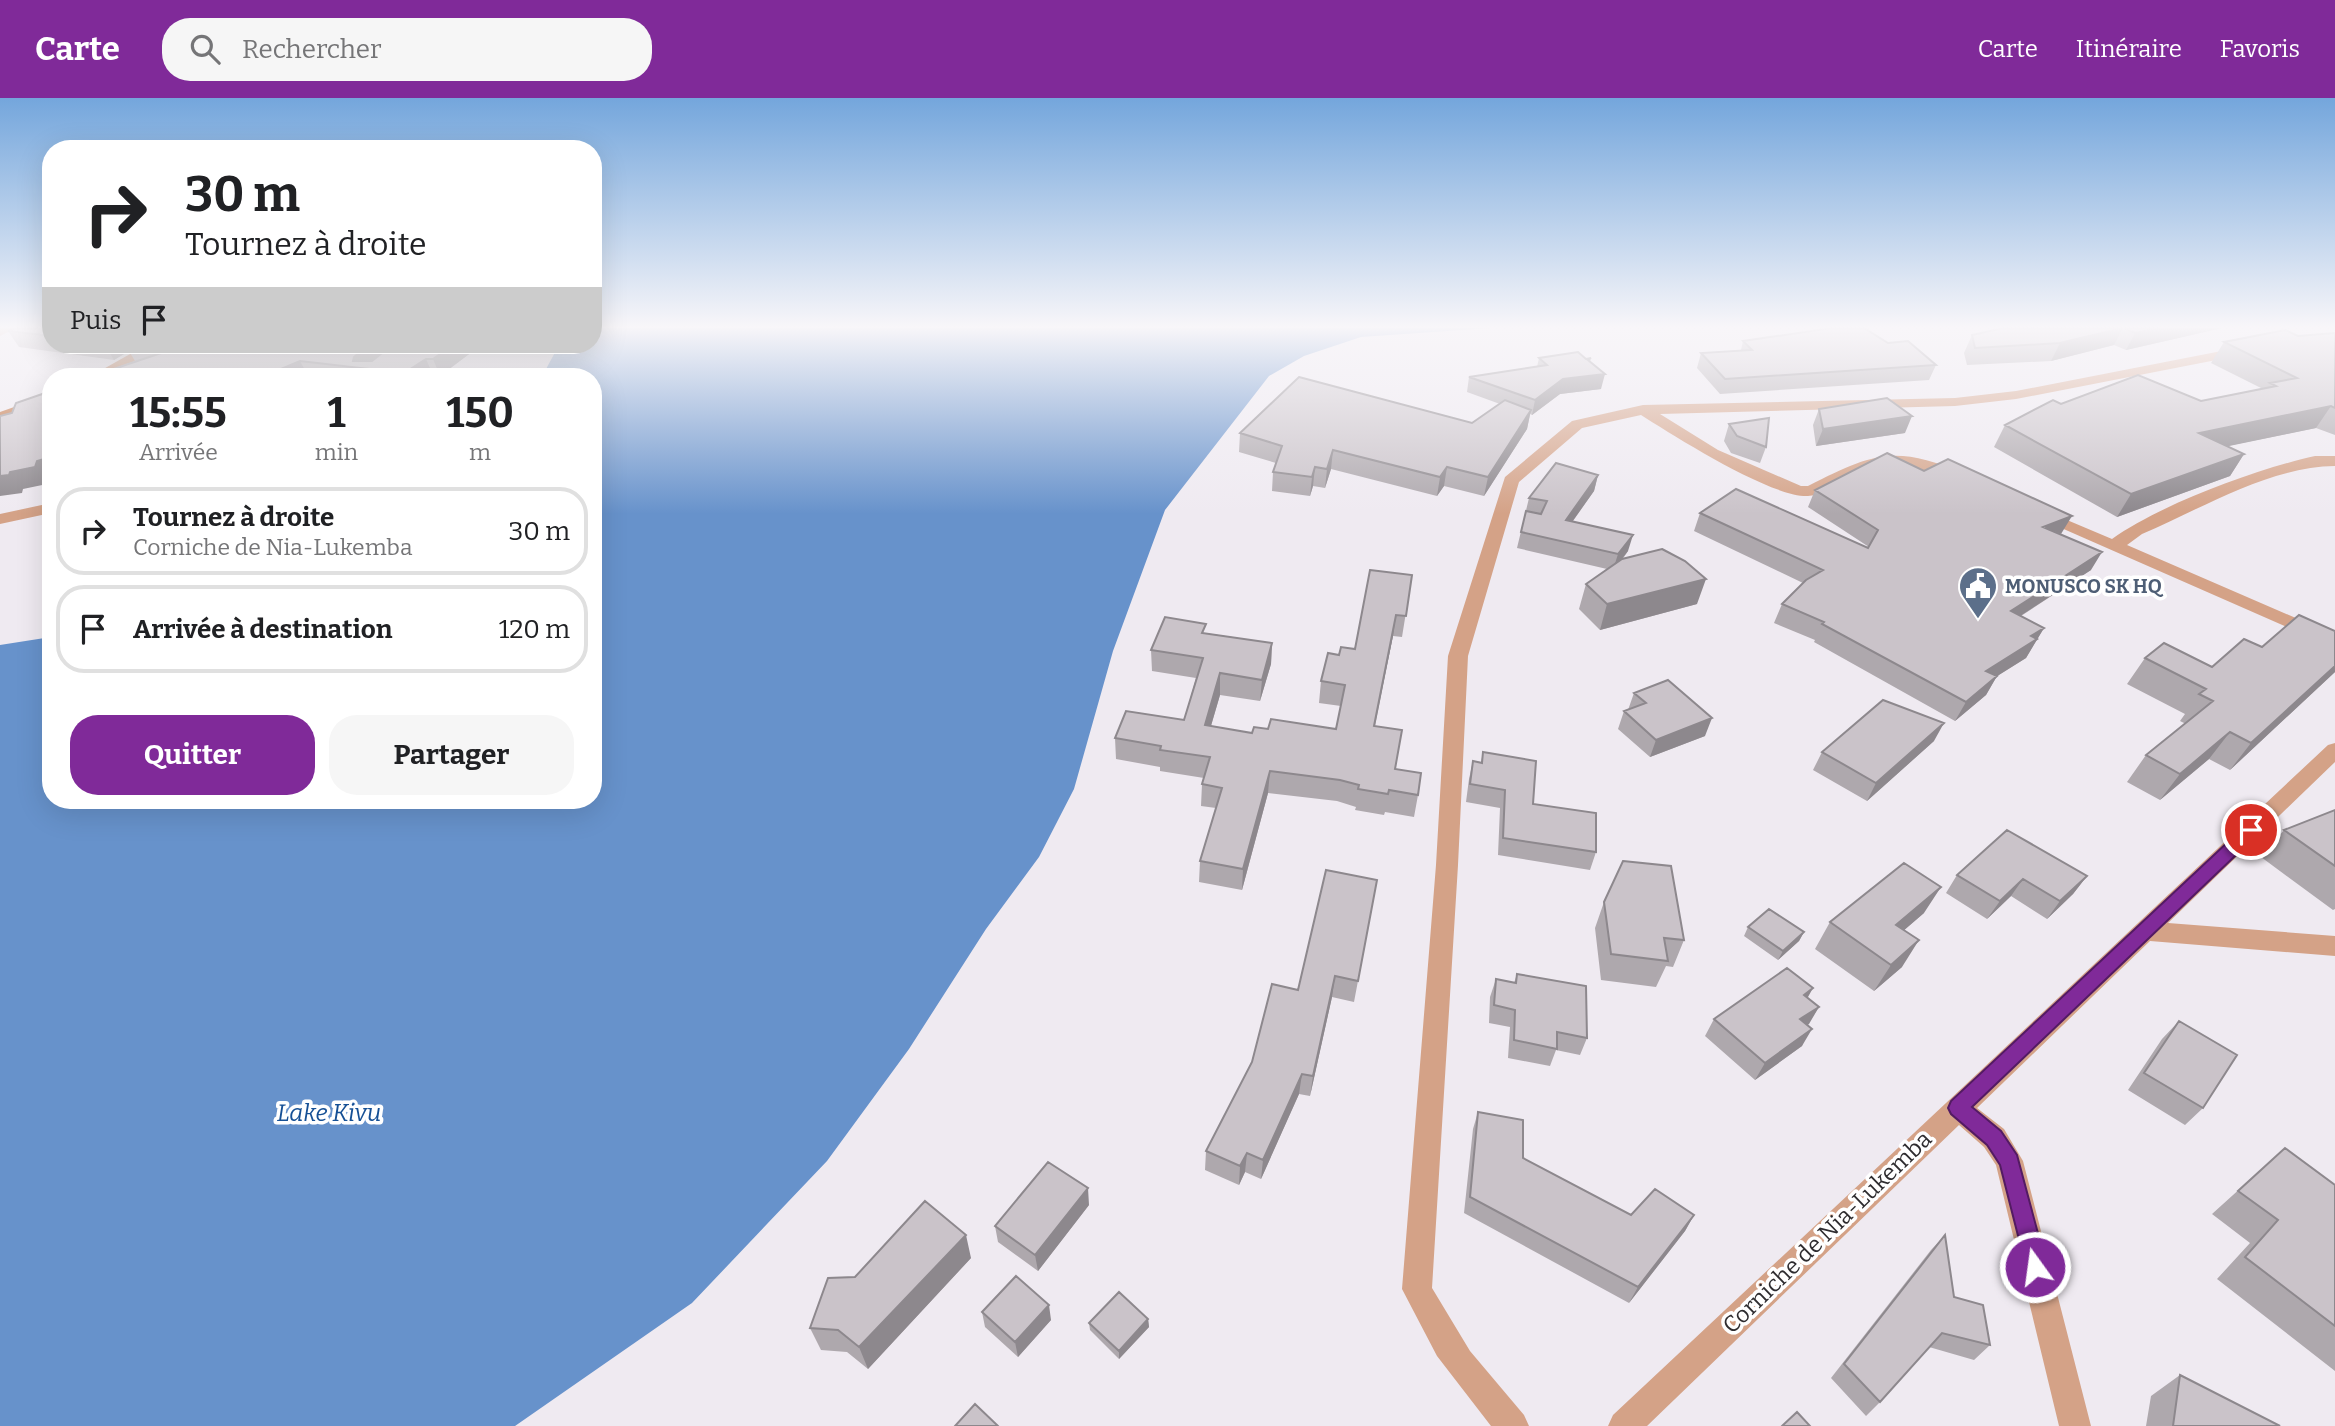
<!DOCTYPE html>
<html lang="fr">
<meta charset="utf-8">
<style>
:root{--surface:#fff;--page:#f6f6f6;--text:#202124;--muted:#757577;--line:#e0e0e0;--accent:#802a99}
body{margin:0;font-family:Bitter,serif;background:var(--page);color:var(--text);height:100vh;display:flex;flex-direction:column;font-size:26px;white-space:nowrap}
*{box-sizing:border-box;margin:0}
p{font-size:23px;color:var(--muted)}
.icon{flex:none;width:38px;height:38px;fill:none;stroke:currentColor;stroke-width:2;stroke-linecap:round;stroke-linejoin:round}
.map{position:relative;flex:1;overflow:hidden}
.panel{position:absolute;left:42px;top:270px;width:560px;height:441px;display:flex;flex-direction:column;background:var(--surface);border-radius:28px;box-shadow:0 7px 28px #0002}
.panel>*{flex:none}
.banner{position:absolute;left:42px;top:42px;width:560px;height:214px;border-radius:28px;box-shadow:0 7px 28px #0002;background:#fff;color:var(--text);overflow:hidden}
.pin{position:absolute;display:grid;place-items:center;width:60px;height:60px;color:#fff;margin:-30px;border:4px solid #fff;border-radius:50%;box-shadow:0 2px 7px #0007}
.me{position:absolute;width:77px;margin:-38px;rotate:346deg;stroke-linejoin:round;filter:drop-shadow(0 0 5px #0008)}
.turn{display:flex;align-items:center;gap:24px;height:147px;padding:0 28px;font-size:32px}
.turn .icon{width:91px;height:91px;stroke-width:2.5}
.turn b{display:block;font-size:49px;line-height:60px}
.then{display:flex;align-items:center;height:66px;padding:0 28px;background:#0003;gap:14px;font-size:26px}
.eta{display:flex;justify-content:space-evenly;align-items:center;height:119px;text-align:center}
.eta b{font-size:42px;font-weight:700;line-height:49px}
.primary-button{display:flex;gap:14px;margin-top:auto;padding:14px 28px}
.primary-button a{flex:1;height:80px;border-radius:28px;background:var(--accent);color:#fff;font-size:28px;font-weight:700;line-height:80px;text-align:center}
.primary-button a+a{background:var(--page);color:var(--text)}
ul{padding:0;list-style:none}
li{display:flex;align-items:center;gap:21px;height:88px;margin:0 14px 10px;padding:0 14px;border:4px solid var(--line);border-radius:28px}
li div{flex:1}
li b{display:block;font-size:26px}
li em{font-style:normal}
header{display:flex;align-items:center;gap:42px;box-sizing:border-box;height:98px;padding:0 35px;background:var(--accent);color:#fff}
header strong{font-size:33px}
nav{display:flex;gap:38px;margin-inline-start:auto;font-size:24px}
.search{width:490px;height:63px;background:var(--page);display:flex;align-items:center;gap:18px;box-sizing:border-box;padding:0 24px;border-radius:28px;color:var(--muted);font-size:26px}
.map>svg:first-child{display:block}
.water{fill:#6792cb}
.lines{fill:none;stroke-linecap:round;stroke-linejoin:round}
.minor{fill:#d4a287;fill-rule:evenodd}
.primary{fill:#b95f26;fill-rule:evenodd}
.wall{fill:#aea8ad}
.shaded-wall{fill:#8d888d}
.building{fill:#cac3c9;stroke:#8d888d;stroke-width:2}
.route{fill:#802a99;stroke:#531b63;stroke-width:2}
.labels{text-anchor:middle;dominant-baseline:central;stroke-width:7;stroke-linejoin:round;paint-order:stroke}
.service-label{font-size:19px;font-weight:bold;fill:#4e5e75;stroke:#fff;text-anchor:start}
.near-street-label{font-size:23px;fill:#2e2c2f;stroke:#fff}
.near-water-label{font-size:24px;font-style:italic;fill:#165095;stroke:#fff}
</style>
<header>
<strong>Carte</strong>
<div class="search"><svg class="icon" aria-label="search" viewBox="0 0 24 24"><circle cx="10" cy="10" r="6"/><path d="M15 15l6 6"/></svg>Rechercher</div>
<nav><a>Carte</a><a>Itinéraire</a><a>Favoris</a></nav>
</header>
<div class="map">
<svg width="2335" height="1328" viewBox="0 0 2335 1328">
<rect width="100%" height="100%" fill="#efeaf1"/>
<path class="water" d="M593,230H1491L1361,239L1304,258L1269,278L1165,412L1113,553L1074,691L1039,759L986,831L909,951L827,1063L692,1205L515,1328H0V547L51,539V702H593V278H538L546,271L559,247H593Z"/>
<g class="lines">
<path class="minor" d="M0,230H16L0,238Z
M2242,249L2247,250V256L2016,301L1955,308L1660,316L1718,352L1801,388H1808C1873,355 1895,346 1965,376L1967,379L1959,384C1913,372 1902,354 1852,378C1839,385 1823,397 1808,398C1772,400 1674,338 1641,317L1582,330L1519,384L1468,558L1458,767L1432,1190L1470,1253L1524,1317L1529,1328H1491L1437,1258L1402,1191L1436,767L1448,558L1505,379L1572,323L1643,307L1955,300L2016,293Z
M2315,358H2335V368C2268,369 2203,410 2142,436L2127,447L2335,537V550L2034,418L2042,413L2048,414L2112,441C2161,406 2257,371 2315,358Z
M51,405V415L0,426V416Z
M2335,645V664L2168,825L2335,838V858L2150,843L1977,1010L2004,1031L2023,1063L2091,1328H2059L1996,1067L1984,1049L1959,1027L1647,1328H1608L1613,1317L2328,647Z"/>
<path class="primary" d="M146,247H163L108,278H91Z
M51,296V305L0,324V314Z"/>
</g>
<path class="wall" d="M51,230V247H481L440,278H93L135,263L129,253L114,262L19,249L8,233Z
M2003,230H2222L2126,252L2114,247L2051,263L1967,267L1964,255L1972,237Z
M2335,235V337L2316,330L2227,348L2244,356L2230,378L2117,419L1994,349L2005,327L2061,306L2201,303L2263,291L2211,265L2224,244Z
M1743,243L1888,245L1936,267L1929,282L1720,296L1697,270L1701,255L1741,252Z
M1539,260H1591L1590,264L1601,291L1560,296L1532,317L1530,316L1527,331L1484,398L1444,388L1437,398L1331,371L1325,390L1313,388L1310,398L1272,393L1273,374L1276,365L1239,354L1240,335L1472,325L1500,306L1467,294L1469,279L1537,269Z
M1819,311L1905,335L1816,348L1813,327Z
M1729,326L1766,349L1760,365L1731,355L1724,343Z
M1598,377L1594,393L1573,423L1628,453L1622,462L1697,506L1600,532L1579,511L1586,486L1607,471L1517,450L1529,400Z
M1815,392L2061,436L2091,472L2021,518L2044,530L2033,548L2026,560L1997,578L1986,597L1955,623L1814,544L1815,542L1774,525L1782,506L1803,485L1694,433L1700,415L1868,450L1869,449L1808,409Z
M1412,477L1402,539L1393,538L1375,628L1395,671L1418,697L1414,719L1385,714L1384,717L1355,712L1356,709L1337,703L1268,695L1242,792L1199,784L1200,763L1216,710L1201,708L1202,686L1204,680L1160,673V669L1116,661L1115,640L1184,622L1196,580L1152,573L1151,552L1205,535L1272,545L1271,566L1260,603L1220,597L1211,628L1252,635L1268,631H1336L1341,608L1319,605L1321,583L1339,557L1355,551Z
M2335,533V574L2230,672L2209,661L2160,702L2127,684L2146,657L2186,626L2180,623L2185,616L2127,586L2145,560L2212,569L2262,549Z
M1634,595L1705,638L1650,659L1618,631L1624,613L1628,612Z
M1934,643L1867,703L1813,672L1822,654Z
M1483,654L1533,706L1596,754L1590,772L1498,757L1500,710L1466,704L1469,681L1473,663L1481,664Z
M2335,712V811L2333,812L2261,759L2284,732Z
M1957,777L2087,778L2073,796L2047,821L2011,798L1987,821L1946,795Z
M1377,782L1354,904L1332,899L1310,998L1299,996L1261,1081L1245,1074L1239,1087L1205,1072L1206,1053L1298,892Z
M1604,804L1684,842L1673,869L1666,868L1656,889L1601,882L1595,830Z
M1924,815L1904,832L1902,869L1874,893L1815,851L1830,824Z
M1748,829L1804,834L1799,843L1778,862L1744,838Z
M1517,876L1587,940L1580,957L1556,952L1550,968L1508,960L1510,929L1489,925L1490,899L1496,881L1514,885Z
M1808,900L1819,909L1807,927L1802,948L1755,982L1705,938L1714,921Z
M2179,923L2203,1010L2185,1027L2128,992L2162,941Z
M1478,1014L1523,1060L1631,1117H1694L1685,1133L1629,1205L1464,1115L1473,1031Z
M2285,1050L2335,1087V1273L2217,1181L2250,1145L2212,1116Z
M1089,1107L1038,1173L998,1144L995,1128Z
M1945,1137L1954,1199L1990,1247L1974,1262L1929,1249L1880,1304L1866,1318L1831,1280L1931,1152Z
M971,1160L868,1271L847,1254L821,1252L810,1230L855,1179Z
M982,1214L1051,1222L1018,1259L985,1229Z
M1148,1221L1149,1229L1119,1261L1090,1232L1089,1225Z
M2180,1277L2280,1328H2146L2151,1298Z"/>
<path class="shaded-wall" d="M2123,230L2114,247L2051,263L2060,245Z
M2158,230H2222L2126,252L2135,235Z
M105,247H141L127,249L129,253L114,262Z
M369,247H395L367,271L353,263L354,259Z
M452,247H481L440,278L433,261Z
M426,261L433,277L432,278H405L404,275Z
M300,263L308,278H264Z
M1605,276L1601,291L1560,296L1532,317L1535,302L1563,281Z
M2331,308L2316,330L2186,357L2199,335Z
M1531,312L1527,331L1484,398L1488,379Z
M1912,318L1905,335L1816,348L1823,331Z
M1333,352L1331,371L1325,390L1327,371Z
M2244,356L2230,378L2117,419L2131,396Z
M51,359V380H49L47,386L23,391L22,395L0,398V378L37,363Z
M1315,369L1313,388L1310,398L1312,379Z
M1447,369L1444,388L1437,398L1440,379Z
M1598,377L1594,393L1562,438L1566,422Z
M2072,418L2061,436L2043,429Z
M1633,437L1628,453L1613,472L1618,456Z
M2102,454L2091,472L2000,531L2011,513Z
M1706,481L1697,506L1600,532L1607,506Z
M1396,517L1393,538L1370,649L1374,628Z
M2044,530L2026,560L1975,592L1986,573L2031,538Z
M1272,545L1271,566L1260,603L1262,582Z
M2335,568V574L2230,672L2251,645Z
M1220,575V597L1205,648V627Z
M1997,578L1986,597L1955,623L1966,604Z
M1712,620L1705,638L1650,659L1656,642Z
M1944,625L1934,643L1867,703L1876,685Z
M2230,634L2209,661L2160,702L2180,676Z
M1270,673L1268,695L1242,792L1243,771Z
M2087,778L2073,796L2047,821L2060,803Z
M2023,781L2011,798L1987,821L2000,803Z
M1941,789L1924,815L1880,853L1896,827Z
M1804,834L1799,843L1778,862L1783,853Z
M1919,842L1902,869L1874,893L1891,867Z
M1335,878L1332,899L1310,998L1313,978Z
M1813,890L1803,908L1804,897Z
M1819,909L1809,926L1790,939L1800,921Z
M1812,931L1802,948L1755,982L1765,965Z
M1302,976L1299,996L1261,1081L1263,1062Z
M1247,1055L1245,1074L1239,1087L1240,1068Z
M1088,1090L1089,1107L1038,1173L1035,1157Z
M1694,1117L1685,1133L1629,1205L1638,1189Z
M966,1137L971,1160L868,1271L859,1249Z
M1049,1207L1051,1222L1018,1259L1015,1244Z
M1148,1221L1149,1229L1119,1261V1253Z"/>
<path class="building" d="M16,230H51V238L8,233Z
M1832,230H1864L1888,245L1908,243L1936,267L1725,281L1701,255L1752,252L1743,243Z
M2003,230H2122L2060,245L1975,250L1972,237Z
M2124,230H2158L2135,235Z
M2285,232L2298,238L2335,235V310L2331,308L2199,335L2244,356L2131,396L2005,327L2053,302L2061,306L2138,277L2201,303L2276,288L2270,285L2297,280L2224,244Z
M130,247H369L354,259L353,263H372L392,247H453L433,261H426L404,275L300,263L264,278H93L164,254L127,249Z
M1578,254L1586,261L1591,260L1588,262L1605,276L1563,281L1535,302L1469,279L1547,267L1539,260Z
M1299,279L1472,325L1505,302L1531,312L1488,379L1447,369L1440,379L1333,352L1327,371L1315,369L1312,379L1273,374L1282,348L1240,335Z
M51,293V359L37,363L35,369L10,374L9,377L0,378V318L12,315L16,305Z
M1887,300L1912,318L1823,331L1819,311Z
M1769,320L1766,349L1737,338L1729,326Z
M1887,355L1924,373L1948,361L2072,418L2043,429L2102,454L2011,513L2044,530L2031,538L2037,541L1986,573L1997,578L1966,604L1822,526L1824,524L1782,506L1806,482L1823,472L1700,415L1736,391L1868,450L1878,432L1815,392Z
M1556,365L1598,377L1566,422L1633,437L1618,456L1521,434L1526,413L1541,416L1547,403L1529,400Z
M1662,451L1685,463L1706,481L1607,506L1586,486L1622,461Z
M1370,472L1412,477L1406,518L1396,517L1374,628L1402,632L1395,671L1421,675L1418,697L1389,692L1388,696L1358,691L1359,687L1340,682L1270,673L1243,771L1200,763L1222,690L1202,686L1210,659L1160,652L1161,648L1115,640L1126,613L1184,622L1203,560L1151,552L1165,519L1206,526L1202,535L1272,545L1262,582L1220,575L1205,627L1252,635L1254,629L1268,631L1271,621L1336,631L1345,587L1321,583L1328,555L1339,557L1341,549L1355,551Z
M2299,517L2335,533V568L2251,645L2230,634L2180,676L2146,657L2213,603L2199,596L2206,591L2145,560L2164,545L2212,569L2244,541L2262,549Z
M1668,582L1712,620L1656,642L1624,613L1646,605L1634,595Z
M1883,602L1944,625L1876,685L1822,654Z
M1483,654L1536,663L1533,706L1596,715V754L1503,740L1505,692L1470,686L1473,663L1482,665Z
M2335,712V768L2284,732Z
M2007,732L2087,778L2060,803L2023,781L2000,803L1957,777Z
M1623,763L1671,768L1684,842L1664,840L1668,863L1611,856L1604,804Z
M1904,765L1941,789L1896,827L1919,842L1891,867L1830,824Z
M1326,772L1377,782L1358,883L1335,878L1313,978L1302,976L1263,1062L1247,1055L1240,1068L1206,1053L1252,964L1272,886L1298,892Z
M1769,811L1804,834L1783,853L1748,829Z
M1787,870L1813,890L1804,897L1819,909L1800,921L1812,931L1765,965L1714,921Z
M1517,876L1586,888L1587,940L1557,934V951L1514,942L1515,912L1494,907L1496,881L1516,885Z
M2179,923L2237,957L2203,1010L2144,975Z
M1478,1014L1523,1022V1060L1631,1117L1655,1091L1694,1117L1638,1189L1470,1099Z
M2285,1050L2335,1087V1228L2245,1159L2278,1122L2238,1093Z
M1048,1064L1088,1090L1035,1157L995,1128Z
M925,1103L966,1137L859,1249L838,1232L810,1230L828,1180L855,1179Z
M1945,1137L1954,1199L1983,1207L1990,1247L1942,1235L1880,1304L1844,1266Z
M1016,1178L1049,1207L1015,1244L982,1214Z
M1119,1194L1148,1221L1119,1253L1089,1225Z
M2180,1277L2280,1328H2173Z
M975,1306L998,1328H955Z
M1797,1314L1810,1328H1782Z"/>
<linearGradient id="sky" x2="0" y2="1"><stop stop-color="#74a6dc"/><stop offset="0.55" stop-color="#f8f6f9"/><stop offset="1" stop-color="#f8f6f9" stop-opacity="0"/></linearGradient>
<rect width="2335" height="416" fill="url(#sky)"/>
<path class="route" d="M2251,726L2257,728L2260,732L2257,737L1972,1009L2001,1033L2017,1057L2047,1169L2043,1177L2035,1180L2028,1177L2000,1067L1987,1047L1951,1016L1948,1010L1951,1003L2245,728Z"/>
<defs>
<symbol id="civic-pin" viewBox="-11 -11 22 30"><path d="M0 17L-7.5 6A9.5 9.5 0 1 1 7.5 6Z" fill="#5c6f8a" stroke="#fff"/><path d="M-.6-6.5H3V-4.5H.6V-3L4-1V1h2V6H-6V1h2V-1L-.6-3ZM-1.2 2.5V6h2.4V2.5Z" fill="#fff"/></symbol>
</defs>
<g fill-rule="evenodd">
<use href="#civic-pin" x="1956" y="466" width="44" height="60"/>
</g>
<g class="labels">
<g class="service-label">
<text x="2005" y="488">MONUSCO SK HQ</text>
</g>
<g class="near-street-label">
<text transform="translate(1827 1134) rotate(-44)">Corniche de Nia-Lukemba</text>
</g>
<g class="near-water-label">
<text x="329" y="1015">Lake Kivu</text>
</g>
</g>
</svg>
<div class="pin" style="left:2251px;top:732px;background:#d93025"><svg class="icon" aria-label="arrive" viewBox="0 0 24 24"><path d="M6 21V4h12l-3 4 3 4H6"/></svg></div>
<svg class="me" style="left:2035px;top:1169px" viewBox="-20 -20 40 40"><circle r="17" fill="#802a99" stroke="#fff" stroke-width="3"/><path d="M0-11L8 9 0 5-8 9z" fill="#fff"/></svg>
<div class="banner">
<div class="turn"><svg class="icon" aria-label="right" viewBox="0 0 24 24"><path d="M7 20v-9h11M14 6l5 5-5 5"/></svg><div><b>30 m</b>Tournez à droite</div></div>
<div class="then">Puis<svg class="icon" aria-label="arrive" viewBox="0 0 24 24"><path d="M6 21V4h12l-3 4 3 4H6"/></svg></div>
</div>
<section class="panel">
<div class="eta">
<div><b>15:55</b><p>Arrivée</p></div>
<div><b>1</b><p>min</p></div>
<div><b>150</b><p>m</p></div>
</div>
<ul>
<li><svg class="icon" aria-label="right" viewBox="0 0 24 24"><path d="M7 20v-9h11M14 6l5 5-5 5"/></svg><div><b>Tournez à droite</b><p>Corniche de Nia-Lukemba</p></div><em>30 m</em></li>
<li><svg class="icon" aria-label="arrive" viewBox="0 0 24 24"><path d="M6 21V4h12l-3 4 3 4H6"/></svg><div><b>Arrivée à destination</b></div><em>120 m</em></li>
</ul>
<div class="primary-button"><a>Quitter</a><a>Partager</a></div>
</section>
</div>
